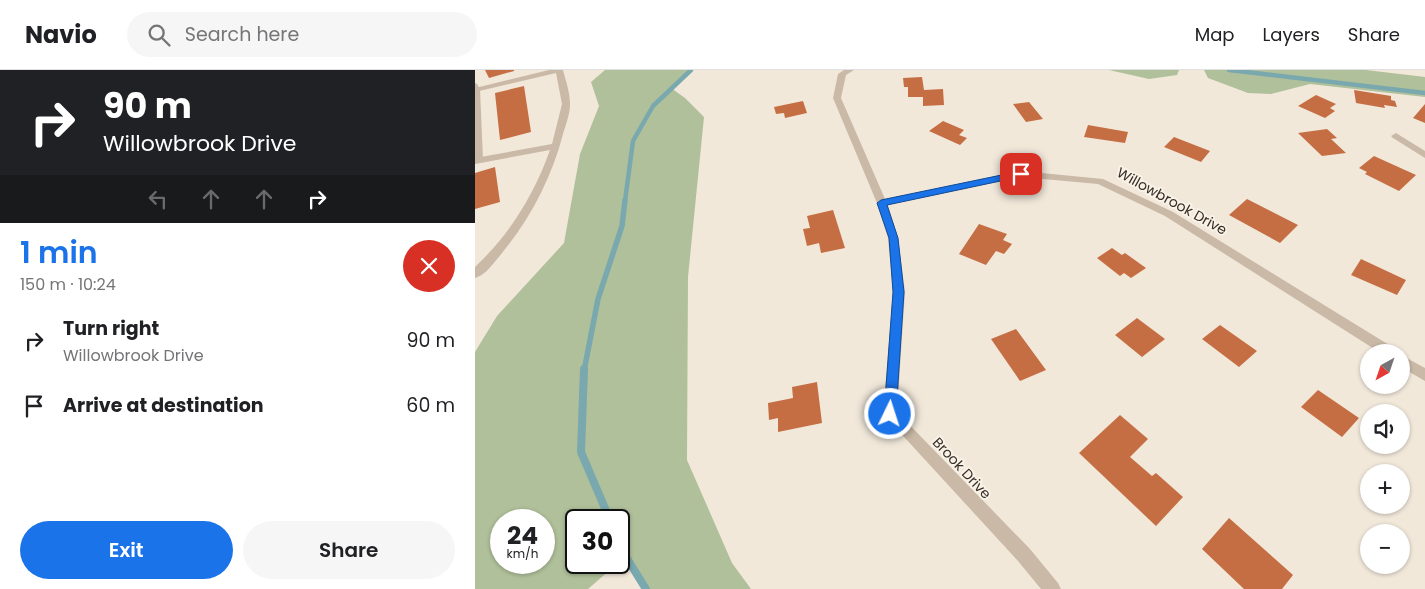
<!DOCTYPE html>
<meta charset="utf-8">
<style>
:root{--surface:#fff;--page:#f6f6f6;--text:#202124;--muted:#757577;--line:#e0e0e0;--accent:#1a73e8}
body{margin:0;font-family:Poppins,sans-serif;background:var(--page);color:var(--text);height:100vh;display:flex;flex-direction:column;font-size:19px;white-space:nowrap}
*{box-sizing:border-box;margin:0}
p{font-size:16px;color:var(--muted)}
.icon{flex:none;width:28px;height:28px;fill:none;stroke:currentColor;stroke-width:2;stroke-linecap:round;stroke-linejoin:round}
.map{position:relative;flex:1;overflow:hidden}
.sheet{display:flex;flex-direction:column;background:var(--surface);width:475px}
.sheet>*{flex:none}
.banner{background:#202124;color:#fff;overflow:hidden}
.needle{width:32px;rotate:220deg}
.fabs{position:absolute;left:885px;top:274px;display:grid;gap:10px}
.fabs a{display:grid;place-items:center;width:50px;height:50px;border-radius:50%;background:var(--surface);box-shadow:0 1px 4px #0004;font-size:25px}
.speed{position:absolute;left:15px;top:439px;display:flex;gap:10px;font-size:25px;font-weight:700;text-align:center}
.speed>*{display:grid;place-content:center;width:65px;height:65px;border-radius:50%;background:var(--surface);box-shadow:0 1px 4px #0004;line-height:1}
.speed small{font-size:12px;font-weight:400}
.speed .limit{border:2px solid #111;border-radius:8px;background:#fff;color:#111}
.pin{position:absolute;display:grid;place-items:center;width:42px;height:42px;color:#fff;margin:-21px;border-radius:10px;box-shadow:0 2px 8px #0006}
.me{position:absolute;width:55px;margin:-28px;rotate:4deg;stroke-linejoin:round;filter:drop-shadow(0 0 4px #0008)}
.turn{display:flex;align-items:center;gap:18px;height:105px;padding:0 20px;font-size:22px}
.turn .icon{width:65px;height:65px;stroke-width:2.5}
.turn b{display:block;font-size:35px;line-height:42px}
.lanes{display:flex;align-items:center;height:48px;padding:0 20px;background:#0003;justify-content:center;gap:25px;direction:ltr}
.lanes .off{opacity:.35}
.round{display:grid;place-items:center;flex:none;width:52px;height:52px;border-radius:26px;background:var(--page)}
.overview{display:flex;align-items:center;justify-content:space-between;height:85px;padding:0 20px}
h1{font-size:30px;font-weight:600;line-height:38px;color:var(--accent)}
.cta{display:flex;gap:10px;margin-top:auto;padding:10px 20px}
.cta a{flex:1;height:58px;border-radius:30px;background:var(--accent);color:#fff;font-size:20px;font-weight:600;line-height:58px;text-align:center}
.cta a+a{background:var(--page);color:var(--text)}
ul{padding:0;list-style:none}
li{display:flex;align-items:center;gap:15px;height:65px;padding:0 20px}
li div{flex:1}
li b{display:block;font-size:19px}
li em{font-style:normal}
header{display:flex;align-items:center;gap:30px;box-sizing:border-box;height:70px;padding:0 25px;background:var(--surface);border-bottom:1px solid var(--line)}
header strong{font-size:24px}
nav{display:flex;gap:28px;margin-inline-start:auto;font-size:18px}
.search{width:350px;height:45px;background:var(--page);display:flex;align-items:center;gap:12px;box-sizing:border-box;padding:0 18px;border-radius:28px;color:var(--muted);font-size:19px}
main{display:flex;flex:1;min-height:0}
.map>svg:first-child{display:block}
.green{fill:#b0c09a;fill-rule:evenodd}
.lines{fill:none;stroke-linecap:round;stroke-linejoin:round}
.stream-far2{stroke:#79a8ae;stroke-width:4.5}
.stream-far1{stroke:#79a8ae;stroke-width:5.5}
.stream{stroke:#79a8ae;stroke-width:8}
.building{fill:#c66e43}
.service{fill:#c9b9a6;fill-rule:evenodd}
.minor{fill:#c9b9a6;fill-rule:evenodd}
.route{fill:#1a73e8;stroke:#114b97}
.labels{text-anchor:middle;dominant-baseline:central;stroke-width:4;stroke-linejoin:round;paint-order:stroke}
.street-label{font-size:14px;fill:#352d27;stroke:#f9f2e6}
</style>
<header>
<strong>Navio</strong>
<div class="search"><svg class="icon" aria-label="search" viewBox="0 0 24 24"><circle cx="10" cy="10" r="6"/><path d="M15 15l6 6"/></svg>Search here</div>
<nav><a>Map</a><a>Layers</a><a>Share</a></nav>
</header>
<main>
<section class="sheet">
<div class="banner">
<div class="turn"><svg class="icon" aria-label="right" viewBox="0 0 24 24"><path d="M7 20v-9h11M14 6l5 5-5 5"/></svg><div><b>90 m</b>Willowbrook Drive</div></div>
<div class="lanes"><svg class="icon off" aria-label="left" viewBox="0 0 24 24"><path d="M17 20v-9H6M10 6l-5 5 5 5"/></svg><svg class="icon off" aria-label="ahead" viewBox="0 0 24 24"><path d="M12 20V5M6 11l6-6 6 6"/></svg><svg class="icon off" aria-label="ahead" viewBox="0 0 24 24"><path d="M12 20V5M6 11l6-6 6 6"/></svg><svg class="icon" aria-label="right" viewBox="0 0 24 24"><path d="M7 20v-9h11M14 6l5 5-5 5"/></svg></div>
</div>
<div class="overview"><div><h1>1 min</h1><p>150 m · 10:24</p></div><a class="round" style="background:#d93025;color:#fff"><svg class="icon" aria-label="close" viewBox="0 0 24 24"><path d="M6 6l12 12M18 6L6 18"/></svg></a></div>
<ul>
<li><svg class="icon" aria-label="right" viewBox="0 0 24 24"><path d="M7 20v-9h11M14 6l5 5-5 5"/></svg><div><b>Turn right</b><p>Willowbrook Drive</p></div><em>90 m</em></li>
<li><svg class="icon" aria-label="arrive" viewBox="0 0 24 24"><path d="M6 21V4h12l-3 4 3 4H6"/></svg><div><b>Arrive at destination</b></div><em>60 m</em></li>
</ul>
<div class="cta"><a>Exit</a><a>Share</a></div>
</section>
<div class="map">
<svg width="950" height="519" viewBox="0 0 950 519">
<rect width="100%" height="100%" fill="#f1e8da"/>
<path class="green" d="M130,0H216L196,18L210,28L229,47L213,207L212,390L257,493L276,519H171L150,487L113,519H0V282L22,246L89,173L105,84L124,36L116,12ZM26,450H69V492H26ZM101,450H144V492H101Z
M634,0H704L702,5L674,9Z
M729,0H891L950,7V27L835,14L796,24L773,23L733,8Z"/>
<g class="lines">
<path class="stream-far2" d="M754,0L950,23
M150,131L158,71L178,36L216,0"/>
<path class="stream-far1" d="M109,301L123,229L147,156L150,130"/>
<path class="stream" d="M109,299L106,382L135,450
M144,471L151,487L171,519"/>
</g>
<path class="building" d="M10,0H39V1L14,8Z
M447,7L449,20L468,19L469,35L448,36V27H433V17H429L428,8Z
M49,16L56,62L25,70L20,23Z
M879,20L916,26V30L920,31L922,37L909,35L910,38L881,33Z
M841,25L861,34L855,38L860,41L850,48L823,36Z
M328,31L332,43L310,48L309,43L301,44L299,37Z
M554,32L568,49L551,52L538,34Z
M950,34V53L938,48Z
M468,51L489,60L484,65L492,68L485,75L454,61Z
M613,55L653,62L650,73L609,67Z
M852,59L862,68L856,69L871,83L847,86L823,63Z
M699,67L735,81L726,92L689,77Z
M899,86L941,105L924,121L890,104L892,102L884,98Z
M20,97L25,132L0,139V103Z
M772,129L823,155L805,173L754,145Z
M358,140L370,178L346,183L344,173L332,176L328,159L335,158L332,146Z
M504,154L532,164L528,170L537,174L529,184L521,181L511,195L484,184Z
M637,178L647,185L650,183L671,198L656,208L649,203L645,206L622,188Z
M886,189L931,210L922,225L876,205Z
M662,248L690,269L667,287L640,265Z
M745,255L782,281L764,297L727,269Z
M541,259L571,300L545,311L516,269Z
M342,312L347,353L303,362V348L294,350L293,333L318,328L317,317Z
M843,320L884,348L867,367L826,337Z
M645,345L673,369L655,387L677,406L681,403L708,427L681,456L604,383Z
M754,448L818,505L807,519H769L727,479Z"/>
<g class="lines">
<path class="service" d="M0,13L2,14L5,19L8,90L4,92L0,90Z"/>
<path class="minor" d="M74,0H88C91,11 95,23 95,34C95,44 91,54 88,64C76,110 54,151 23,188C17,195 9,206 0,208V197C35,164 59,125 75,80L0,94V88L77,74L87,34L81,3L0,22V18Z
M369,0H379L371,5L366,28L410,129L546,101L628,109L698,142L919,278L920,282H904L690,146L623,114L546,107L413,135L423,168L430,222L422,342L555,479L583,513L586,519H566L543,491L408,344L418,222L413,168L402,133L358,28L363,4Z
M921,63L950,81V88L918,68L916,66Z
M926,285L950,298V311L926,297Z"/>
</g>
<path class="route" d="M546,101L551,104L549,106L412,135L423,168L429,222L421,344L420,348L415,350L411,348L409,344L418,222L414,168L402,133L406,130Z"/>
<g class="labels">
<g class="street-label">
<text transform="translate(697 131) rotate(29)">Willowbrook Drive</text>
<text transform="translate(487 398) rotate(47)">Brook Drive</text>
</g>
</g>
</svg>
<div class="fabs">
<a><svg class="needle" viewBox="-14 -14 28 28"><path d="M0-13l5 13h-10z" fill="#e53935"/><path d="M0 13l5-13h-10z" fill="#757577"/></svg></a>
<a><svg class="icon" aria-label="sound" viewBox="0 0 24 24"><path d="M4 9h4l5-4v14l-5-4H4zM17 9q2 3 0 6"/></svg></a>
<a>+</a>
<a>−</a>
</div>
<div class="speed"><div>24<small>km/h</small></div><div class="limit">30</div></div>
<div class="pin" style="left:546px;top:104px;background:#d93025"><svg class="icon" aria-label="arrive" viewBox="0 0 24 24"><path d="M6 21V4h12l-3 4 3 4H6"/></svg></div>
<svg class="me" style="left:415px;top:344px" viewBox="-20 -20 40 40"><circle r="17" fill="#1a73e8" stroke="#fff" stroke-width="3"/><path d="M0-11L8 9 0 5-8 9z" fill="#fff"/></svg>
</div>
</main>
